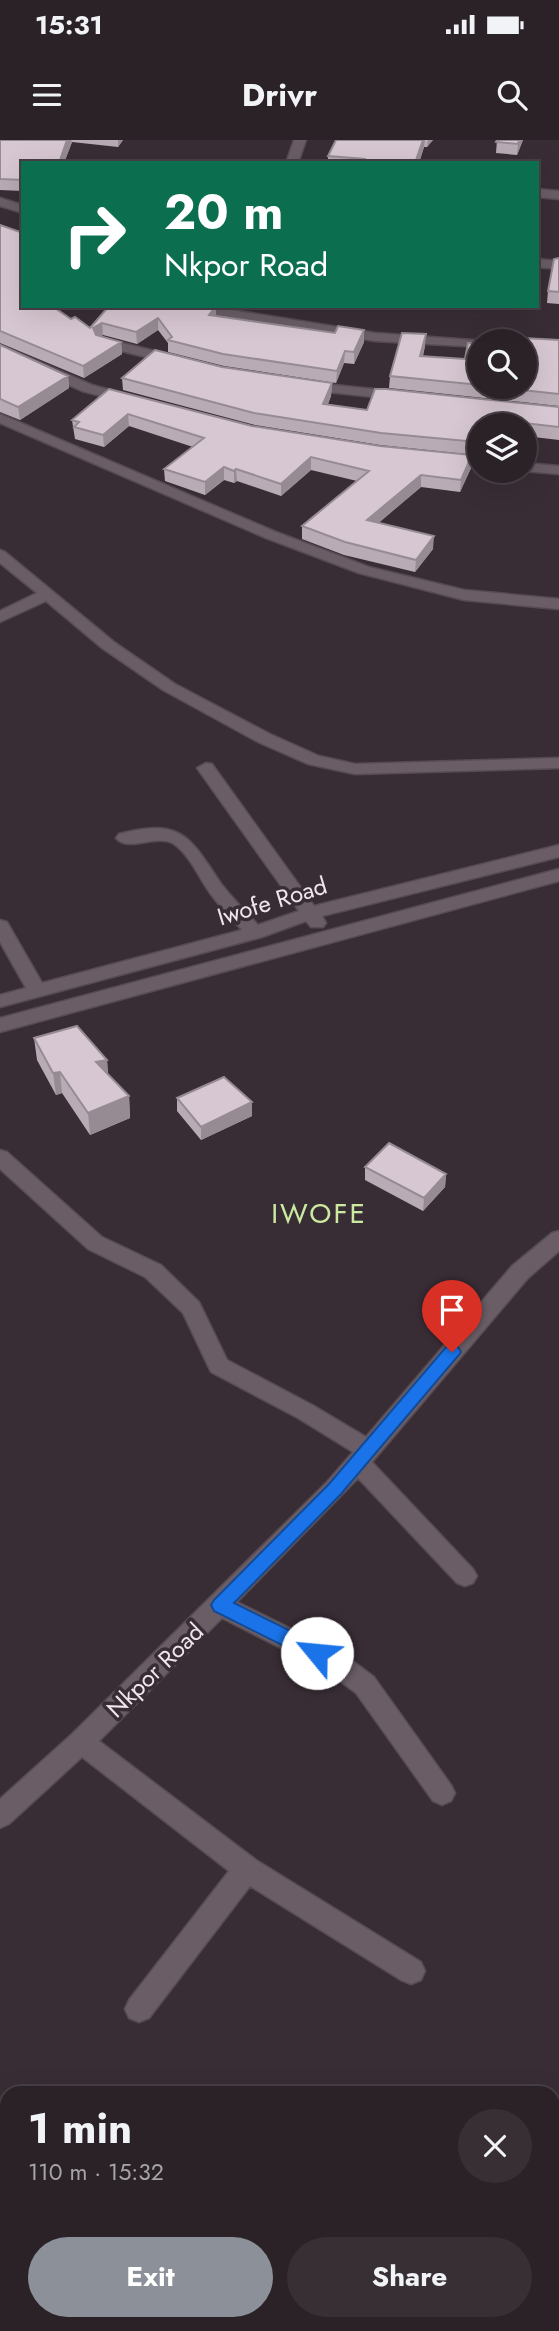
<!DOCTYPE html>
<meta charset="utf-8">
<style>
:root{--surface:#2b2228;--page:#372f34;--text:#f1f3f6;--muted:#a6a4a8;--line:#473f45;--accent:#8c9099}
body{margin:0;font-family:Jost,sans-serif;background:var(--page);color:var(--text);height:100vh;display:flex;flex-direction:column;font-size:26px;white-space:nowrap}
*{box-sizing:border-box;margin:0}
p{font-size:23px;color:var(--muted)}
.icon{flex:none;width:38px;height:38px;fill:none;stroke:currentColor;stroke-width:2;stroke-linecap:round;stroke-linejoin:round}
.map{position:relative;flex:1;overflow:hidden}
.drawer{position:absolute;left:0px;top:1946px;width:560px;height:245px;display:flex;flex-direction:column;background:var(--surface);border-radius:21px 21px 0 0;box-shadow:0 7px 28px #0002,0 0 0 2px var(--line)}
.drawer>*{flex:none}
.top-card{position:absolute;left:21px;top:21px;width:518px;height:147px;border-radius:0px;box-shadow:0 7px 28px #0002,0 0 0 2px var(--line);background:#0b6e4f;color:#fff;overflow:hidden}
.buttons{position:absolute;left:467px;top:189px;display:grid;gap:14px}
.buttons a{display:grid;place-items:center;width:70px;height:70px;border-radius:50%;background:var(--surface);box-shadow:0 7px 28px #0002,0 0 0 2px var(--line);font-size:35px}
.pin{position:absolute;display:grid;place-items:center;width:60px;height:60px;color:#fff;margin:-72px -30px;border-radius:50% 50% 50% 0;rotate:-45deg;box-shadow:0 0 7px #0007}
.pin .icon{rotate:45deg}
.me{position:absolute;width:77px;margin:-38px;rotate:298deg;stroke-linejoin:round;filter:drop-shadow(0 0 5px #0008)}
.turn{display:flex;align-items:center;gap:24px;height:147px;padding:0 28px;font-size:32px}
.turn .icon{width:91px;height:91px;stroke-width:2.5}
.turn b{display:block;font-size:49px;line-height:60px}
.round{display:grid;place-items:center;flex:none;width:74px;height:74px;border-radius:37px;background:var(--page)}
.overview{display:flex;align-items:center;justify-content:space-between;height:119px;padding:0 28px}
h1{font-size:42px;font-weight:700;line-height:52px}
.primary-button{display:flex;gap:14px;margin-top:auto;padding:14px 28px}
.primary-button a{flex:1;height:80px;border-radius:42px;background:var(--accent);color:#fff;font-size:28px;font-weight:700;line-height:80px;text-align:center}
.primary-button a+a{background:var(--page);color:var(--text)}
.status{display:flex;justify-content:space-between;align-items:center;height:49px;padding:0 35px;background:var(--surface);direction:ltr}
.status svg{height:19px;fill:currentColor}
header{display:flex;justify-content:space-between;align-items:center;height:91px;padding:0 28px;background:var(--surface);font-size:32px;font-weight:700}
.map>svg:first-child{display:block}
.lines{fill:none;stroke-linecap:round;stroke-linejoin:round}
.minor-casing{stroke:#564b53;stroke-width:3}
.minor{fill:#6a5d66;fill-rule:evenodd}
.wall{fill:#b9abb5}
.shaded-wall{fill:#968b93}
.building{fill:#d7c7d2;stroke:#968b93;stroke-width:2}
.route{fill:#1a73e8;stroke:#114b97;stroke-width:2}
.labels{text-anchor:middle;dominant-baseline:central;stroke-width:7;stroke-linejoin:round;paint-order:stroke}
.street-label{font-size:24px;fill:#eee6eb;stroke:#392d35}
.quarter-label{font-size:28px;letter-spacing:2px;fill:#cbeaa1;stroke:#392d35}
</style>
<div class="status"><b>15:31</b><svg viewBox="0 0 49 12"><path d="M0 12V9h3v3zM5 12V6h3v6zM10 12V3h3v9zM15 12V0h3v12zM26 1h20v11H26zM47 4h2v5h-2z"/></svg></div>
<header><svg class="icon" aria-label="menu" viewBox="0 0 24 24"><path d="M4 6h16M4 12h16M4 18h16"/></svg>Drivr<svg class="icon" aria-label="search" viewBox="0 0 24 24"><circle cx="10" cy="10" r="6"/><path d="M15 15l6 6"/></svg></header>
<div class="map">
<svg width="559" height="2191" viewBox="0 0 559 2191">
<rect width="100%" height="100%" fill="#392d35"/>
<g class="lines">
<defs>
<path id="minor" d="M294,0H306L298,23H286Z
M537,49L559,51V59L537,57Z
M0,58L23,65V73L0,66Z
M537,119L559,121V129L537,127Z
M175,166H207L375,193L486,201H480V207L375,201L181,170Z
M102,198L183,218L185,221L178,225L97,205L95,202Z
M0,205L92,245L136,257L138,260L131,264L82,251L0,214Z
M305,242L402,252L409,256L402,260L300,249V243Z
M0,274L276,392L369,427L464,450L559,459V469L464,460L359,433L266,398L0,283Z
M444,314L480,318V326L439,321L437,318Z
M525,323L559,326V334L523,331H525Z
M0,410L5,412L114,502L175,544L270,594L319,616L355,624L559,618V628L355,634L308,624L258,602L163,550L102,508L46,461L0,482V471L37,453L0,423Z
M206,623L212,624L314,766L559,705V717L322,776L326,783L323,787H311L306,781L262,797L0,867V855L26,848L0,802V780L7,782L42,843L242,790C232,779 222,769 213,757C200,741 191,716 174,704C157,693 128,713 116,698L119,694C183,677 190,698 222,745C233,759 246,772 258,785L299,771L197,628Z
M559,729V741L0,892V878Z
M0,1010L7,1012L102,1097L161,1125L199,1162L227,1220L314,1266L366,1297L512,1126L552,1093L559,1091V1111L528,1138L372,1322L473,1429L477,1436L473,1443L465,1446L457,1443L358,1338L237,1462L346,1516L374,1537L451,1645L455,1653L451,1661L442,1665L433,1661L356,1553L328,1532L222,1478L99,1601L256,1720L421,1822L425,1831L421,1840L411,1844L401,1840L250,1746L149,1878L139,1882L129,1878L125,1869L129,1860L229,1731L82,1617L9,1684L0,1688V1659L72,1594L327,1342L353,1312L298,1278L211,1232L183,1173L145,1137L88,1109L0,1029Z
M0,2147L7,2150V2180L0,2177Z
M28,2184H69L72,2191H31Z"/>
</defs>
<use href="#minor" class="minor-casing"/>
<use href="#minor" class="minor"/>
</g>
<path class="wall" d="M0,0H123L118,7L72,2L64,23H23V51L0,50Z
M336,0H433L427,7H424L419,23H328V16Z
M497,0H523L517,15L496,13Z
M0,85L23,166L71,179L90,188L109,166L216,176L335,193L364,190V202L354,224L344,223L336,243L224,226L168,212V203L158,190L137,204L103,195L100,197L121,202L122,214L84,238L0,203Z
M559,118V164L547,163L548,151Z
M559,200V266L389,248L390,236L425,206L423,216L465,219L480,204V247H525Z
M0,205L68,236L69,248L20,280L0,272Z
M222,227L332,243L331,256L328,264L367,270L559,267V300L525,296V285H480V308L476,315L380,305L255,285L123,250L122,238Z
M109,249L252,286L471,328L460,352L421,347L378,383L433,409L415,432L344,415L302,399V386L357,341L311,330L281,356L237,341L234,343L224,340L205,355L165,341L164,329L193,307L129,286L104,307L75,299L72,280Z
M34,898L107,920L108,934L129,956L130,978L90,995L62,953L56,955L37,920Z
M177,958L252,962V976L201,1000L177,971Z
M365,1027L446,1034L445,1047L423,1071L365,1040Z"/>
<path class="shaded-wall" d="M67,0H71L72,2L64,23H59Z
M118,0H123L118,7Z
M423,0H425L424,7L419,23H415Z
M428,0H433L427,7Z
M519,0H523L517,15L518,4Z
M216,166V178L209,175Z
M158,178V190L137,204L136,192Z
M102,183L103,195L94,200L93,188Z
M364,190V202L354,224V212Z
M426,194L425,206L419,228L420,216Z
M121,202L122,214L84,238L83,226Z
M345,211L344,223L336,243L337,231Z
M68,236L69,248L20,280L18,267Z
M332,243L331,256L323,276V264Z
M128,274L129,286L104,307L103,295Z
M480,297V308L476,315L477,302Z
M472,315L471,328L460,352L461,340Z
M311,317V330L281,356V344Z
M224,327V340L205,355V342Z
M236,329L237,341L234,343V331Z
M421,335V347L367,393V380Z
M434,396L433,409L415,432L416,420Z
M107,920L108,941L96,922Z
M60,932L62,953L56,955L53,933Z
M129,956L130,978L90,995L88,973Z
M252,962V976L201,1000V987Z
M446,1034L445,1047L423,1071L424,1058Z"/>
<path class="building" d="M0,0H67L59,23H23V40L0,39Z
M336,0H423L415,23H364L365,19L328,16Z
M497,0H519L518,4L496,2Z
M0,85L23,93V166H52L71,179L75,177L90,188L109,166H216L209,175L335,193L338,186L364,190L354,212L345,211L337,231L223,214L168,200L172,197L158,178L136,192L102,183L93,188L96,195L121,202L83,226L0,191Z
M559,118V152L548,151L554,119Z
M402,193L426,194L420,216L465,219L468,203L480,204V245L390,236Z
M524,198L559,200V254L493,247H525V201H523Z
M0,205L68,236L18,267L0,259Z
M155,210L222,227L332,243L323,264L367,270L375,249H386L559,267V287L487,279L485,285H480V297L477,302L381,293L254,273L122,238Z
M109,249L252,286L380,306L472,315L461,340L421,335L367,380L434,396L416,420L345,402L302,386L369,331L311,317L281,344L236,329L234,331L224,327L205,342L164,329L204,298L128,274L103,295L74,287L79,282L72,280Z
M77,886L107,920L96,922L129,956L88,973L60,932L53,933L34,898Z
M224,937L252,962L201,987L177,958Z
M389,1003L446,1034L424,1058L365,1027Z"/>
<path class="route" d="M452,1205L458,1207L461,1212L458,1216L341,1354L234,1463L323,1507L326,1513L323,1519L317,1521L310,1519L214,1471L211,1465L214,1460L329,1344L446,1207Z"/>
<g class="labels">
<g class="street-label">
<text transform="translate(272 761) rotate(-17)">Iwofe Road</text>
<text transform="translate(155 1530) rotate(-44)">Nkpor Road</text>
</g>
<g class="quarter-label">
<text x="319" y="1073">IWOFE</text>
</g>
</g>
</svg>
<div class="buttons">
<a><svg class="icon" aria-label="search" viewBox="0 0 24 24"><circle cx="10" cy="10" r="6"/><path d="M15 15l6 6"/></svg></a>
<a><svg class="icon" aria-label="layers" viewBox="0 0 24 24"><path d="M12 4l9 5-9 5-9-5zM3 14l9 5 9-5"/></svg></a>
</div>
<div class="pin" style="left:452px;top:1212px;background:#d93025"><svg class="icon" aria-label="arrive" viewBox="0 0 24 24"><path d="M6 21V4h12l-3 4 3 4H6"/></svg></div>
<svg class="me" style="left:317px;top:1513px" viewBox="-20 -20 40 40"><circle r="19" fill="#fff"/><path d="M0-13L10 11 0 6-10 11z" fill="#1a73e8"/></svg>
<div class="top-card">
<div class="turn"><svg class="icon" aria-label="right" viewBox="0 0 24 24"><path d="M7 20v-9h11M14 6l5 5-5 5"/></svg><div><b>20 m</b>Nkpor Road</div></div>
</div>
<section class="drawer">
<div class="overview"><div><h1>1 min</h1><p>110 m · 15:32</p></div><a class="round"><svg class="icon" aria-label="close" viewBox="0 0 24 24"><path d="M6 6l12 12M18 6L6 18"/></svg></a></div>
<div class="primary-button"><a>Exit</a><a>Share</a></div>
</section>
</div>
